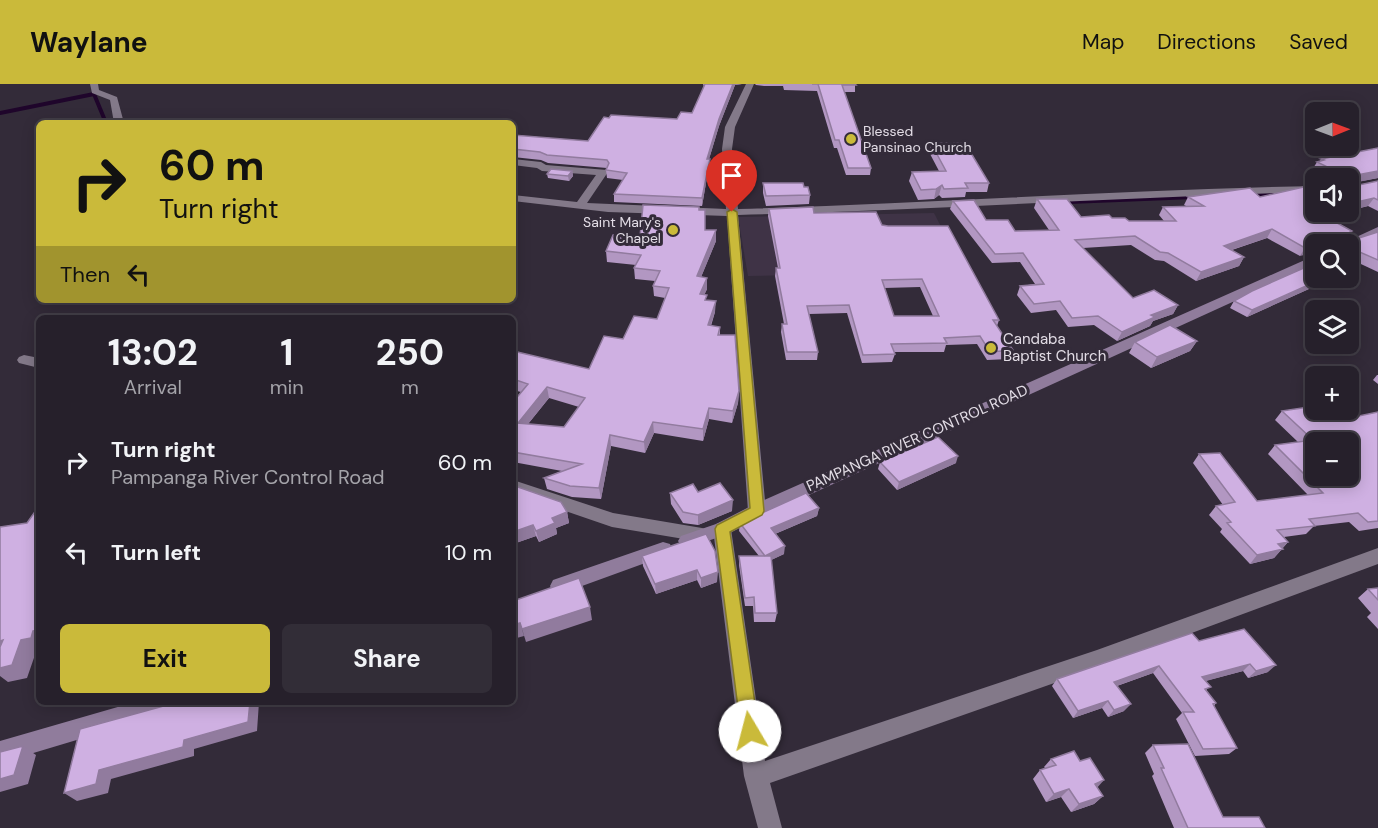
<!DOCTYPE html>
<meta charset="utf-8">
<style>
:root{--surface:#26202b;--page:#322d37;--text:#f1f3f6;--muted:#a4a3a9;--line:#423e47;--accent:#caba3a}
body{margin:0;font-family:"DM Sans",sans-serif;background:var(--page);color:var(--text);height:100vh;display:flex;flex-direction:column;font-size:22px;white-space:nowrap}
*{box-sizing:border-box;margin:0}
p{font-size:20px;color:var(--muted)}
.icon{flex:none;width:33px;height:33px;fill:none;stroke:currentColor;stroke-width:2;stroke-linecap:round;stroke-linejoin:round}
.map{position:relative;flex:1;overflow:hidden}
.sheet{position:absolute;left:36px;top:231px;width:480px;height:390px;display:flex;flex-direction:column;background:var(--surface);border-radius:9px;box-shadow:0 3px 15px #0003,0 0 0 2px var(--line)}
.sheet>*{flex:none}
.hud{position:absolute;left:36px;top:36px;width:480px;height:183px;border-radius:9px;box-shadow:0 3px 15px #0003,0 0 0 2px var(--line);background:#caba3a;color:#111;overflow:hidden}
.needle{width:39px;rotate:89deg}
.controls{position:absolute;left:1305px;top:18px;display:grid;gap:12px}
.controls a{display:grid;place-items:center;width:54px;height:54px;border-radius:9px;background:var(--surface);box-shadow:0 3px 15px #0003,0 0 0 2px var(--line);font-size:30px}
.pin{position:absolute;display:grid;place-items:center;width:51px;height:51px;color:#fff;margin:-62px -26px;border-radius:50% 50% 50% 0;rotate:-45deg;box-shadow:0 0 6px #0007}
.pin .icon{rotate:45deg}
.me{position:absolute;width:66px;margin:-33px;rotate:352deg;stroke-linejoin:round;filter:drop-shadow(0 0 4px #0008)}
.turn{display:flex;align-items:center;gap:21px;height:126px;padding:0 24px;font-size:27px}
.turn .icon{width:78px;height:78px;stroke-width:2.5}
.turn b{display:block;font-size:42px;line-height:51px}
.then{display:flex;align-items:center;height:57px;padding:0 24px;background:#0003;gap:12px;font-size:22px}
.eta{display:flex;justify-content:space-evenly;align-items:center;height:102px;text-align:center}
.eta b{font-size:36px;font-weight:700;line-height:42px}
.primary-button{display:flex;gap:12px;margin-top:auto;padding:12px 24px}
.primary-button a{flex:1;height:69px;border-radius:9px;background:var(--accent);color:#111;font-size:24px;font-weight:700;line-height:69px;text-align:center}
.primary-button a+a{background:var(--page);color:var(--text)}
ul{padding:0;list-style:none}
li{display:flex;align-items:center;gap:18px;height:90px;padding:0 24px}
li div{flex:1}
li b{display:block;font-size:22px}
li em{font-style:normal}
header{display:flex;align-items:center;gap:36px;box-sizing:border-box;height:84px;padding:0 30px;background:var(--accent);color:#111}
header strong{font-size:28px}
nav{display:flex;gap:33px;margin-inline-start:auto;font-size:21px}
.map>svg:first-child{display:block}
.built{fill:#3f3346}
.lines{fill:none;stroke-linecap:round;stroke-linejoin:round}
.stream{stroke:#1f052b;stroke-width:4}
.minor{fill:#837989;fill-rule:evenodd}
.secondary{fill:#907c9c;fill-rule:evenodd}
.wall{fill:#b297c2;fill-rule:evenodd}
.shaded-wall{fill:#917b9e}
.building{fill:#cfb0e2;stroke:#917b9e;stroke-width:1.5;fill-rule:evenodd}
.route{fill:#caba3a;stroke:#837926;stroke-width:1.5}
.poi-dot{fill:#caba3a;stroke:#332b39;stroke-width:2}
.labels{text-anchor:middle;dominant-baseline:central;stroke-width:6;stroke-linejoin:round;paint-order:stroke}
.far-poi-label{font-size:14px;fill:#e2dce5;stroke:#332b39;text-anchor:start}
.poi-label{font-size:15px;fill:#e2dce5;stroke:#332b39;text-anchor:start}
.street-label{font-size:15px;fill:#e2dce5;stroke:#332b39}
</style>
<header>
<strong>Waylane</strong>
<nav><a>Map</a><a>Directions</a><a>Saved</a></nav>
</header>
<div class="map">
<svg width="1378" height="744" viewBox="0 0 1378 744">
<rect width="100%" height="100%" fill="#332b39"/>
<path class="built" d="M934,129L964,187L748,192L738,133Z"/>
<g class="lines">
<path class="stream" d="M0,29L94,10L106,39
M1252,111L1281,110
M1069,118L1194,113"/>
<path class="minor" d="M90,0H98L99,6L117,13L124,39H114L110,16L92,9Z
M746,0H754L735,43L732,65L738,125C930,119 1123,106 1316,102V108C1123,113 931,126 738,131L766,427L763,432L757,434L751,432L748,427L727,132L608,128L513,117V111L577,118L596,91L542,87L537,84L513,81V75L541,78L546,81L607,86L608,88L587,119L726,125L722,65L725,43Z
M24,271L39,274V284L19,279L17,276L19,273Z
M513,396L613,429L702,444L708,446L711,451L708,456L702,458L612,443L513,409Z
M722,438L728,440L731,445L765,677L1097,566L1378,464V480L1097,584L770,699L782,744H758L744,692L713,445L716,440Z"/>
<path class="secondary" d="M1378,143V151L1348,163V160H1341Z
M1316,171V180L763,432L728,450L687,464L681,462L678,457L681,452L716,440L751,422Z
M663,458L670,460L672,465L670,470L560,510L553,508L550,502L553,496Z
M135,618H181L178,625L170,628L0,679V657Z"/>
</g>
<path class="wall" d="M703,0H742L735,1L719,42L709,75V82L702,122L614,118V110L623,96L607,94L606,86L607,84L548,79L541,76L513,73V51L588,57L677,35L692,29L704,3Z
M755,0H855V8H844L871,84L870,91H846L837,64H834L817,7L784,6L783,2H764L756,1Z
M931,59L989,99L987,108H966L965,113L942,114L939,111L934,115L918,116L909,97L912,88L939,87L929,68Z
M1378,64V94L1351,99L1354,102L1378,97V127L1368,122L1348,127V94H1329L1312,86L1317,78L1320,77L1321,75Z
M572,87L573,92L569,97L548,94L547,90Z
M763,99L804,103L810,111L809,120L766,122L763,109Z
M1188,113H1260L1316,128H1347L1326,132L1352,147L1348,153L1353,156L1378,148V188L1348,174V160H1316L1300,172L1267,154L1232,166L1244,173L1239,182L1196,197L1164,177L1155,176L1131,161L1083,164L1133,214L1178,221L1173,230L1153,237L1150,242L1117,257L1094,241L1068,243L1056,226L1031,229L1017,211L1020,202L1035,200L1020,178L992,179L950,125L953,117L986,136L1015,147L1049,146L1034,124L1037,115L1081,133L1112,134L1129,137H1164L1159,131L1163,123L1186,122L1184,121Z
M699,123L705,146L716,157L701,193L707,194V205L704,211L706,216L715,228L711,242L720,243V251L739,307L738,319L732,339L709,335L703,357L654,349L645,369L611,362L601,415L572,413L547,405L544,394L562,387L513,378V318L521,308L513,306V267L589,285L623,255L657,235L665,214L654,212L653,202L655,197L635,195L634,184L636,181L607,178L606,167L640,153ZM549,314L579,323L564,343L528,340Z
M769,125L814,129L882,141L999,236L997,242L1013,266L1010,275L987,276L977,260L946,261L944,268H894L895,270L892,278L862,279L847,229L809,230L818,268L817,276H786L781,248L782,240H784L775,192L776,184H778L768,132ZM920,203L933,232H894L884,204Z
M1320,200L1247,233L1230,224L1234,217Z
M1197,257L1190,267L1151,284L1129,269L1135,258Z
M1377,291H1378V300L1373,296Z
M1282,327L1325,331L1334,333L1349,334L1378,328V444L1359,447L1349,438L1314,442L1306,450L1284,453L1288,458L1274,474L1250,480L1220,448L1222,445L1209,431L1216,422L1223,421L1193,379L1199,370L1257,417L1308,411L1268,370L1275,361L1298,358L1275,336Z
M880,378L956,379L897,406L878,385Z
M513,405L567,428L569,439L556,444L557,450L539,458L536,452L513,460Z
M698,408L732,427L698,441L683,439L671,420L670,409Z
M819,424L817,432L775,450L784,470L771,476L777,529L775,538H754L753,522H745L739,481V472H759L739,447L740,439Z
M706,450L717,498L701,504L697,496L656,510L643,482L642,472Z
M1378,504V545L1367,533L1371,529L1358,514L1368,505Z
M1199,557L1268,588L1248,594L1243,587L1205,597L1207,607L1216,619L1214,622L1237,664L1229,670L1195,672L1176,635L1182,629L1153,589L1117,602L1124,627L1108,633L1102,624L1073,634L1052,602L1057,595Z
M1153,661L1223,733L1265,744H1174L1152,692L1154,690L1145,669Z
M1051,675L1097,703L1103,712L1094,720L1071,728L1061,713L1046,718L1033,695L1040,686L1045,684L1044,683Z"/>
<path class="shaded-wall" d="M733,0H742L735,1L719,42L707,82V75L719,35Z
M710,75L709,82L702,122V114Z
M572,87L573,92L569,97L568,92Z
M1378,87V94L1348,100L1352,92Z
M942,101L939,111L934,115L936,105Z
M1374,114L1368,122L1348,127V120Z
M1317,128H1347L1311,136Z
M1272,145L1267,154L1219,170L1224,162Z
M716,146V157L697,203V192Z
M1333,156L1330,160H1317Z
M1316,161V168L1300,172L1305,164Z
M1244,173L1239,182L1196,197L1201,188Z
M707,194V205L700,221V210Z
M1325,194L1320,200L1247,233L1252,226Z
M716,217L715,228L707,252L708,241Z
M1178,221L1173,230L1153,237L1150,242L1117,257L1122,248L1151,231Z
M1197,257L1190,267L1151,284L1157,273Z
M547,303L549,314L520,350L518,339Z
M739,307L738,319L732,339L733,327Z
M709,324V335L703,357V345Z
M653,338L654,349L645,369L644,358Z
M610,351L611,362L601,415L599,404Z
M958,372L956,379L897,406L899,398Z
M733,416L732,427L698,441V431Z
M819,424L817,432L770,452L771,444Z
M567,428L569,439L556,444L557,450L539,458L536,447L552,434Z
M533,441L536,452L513,460V448Z
M1288,458L1274,474L1250,480L1257,471L1278,460Z
M785,462L784,470L765,479V472Z
M697,486V496L656,510L655,500Z
M718,488L717,498L701,504V494Z
M590,523L592,536L526,558L522,545Z
M520,539L524,552L513,555V541Z
M39,546V567L36,568L27,594L8,598L0,592V557L21,556L33,547Z
M1250,580L1243,587L1195,600L1202,593Z
M1276,581L1268,588L1248,594L1256,587Z
M1159,582L1153,589L1108,605L1114,598Z
M1108,617L1102,624L1073,634L1078,627Z
M250,618H259L257,647L194,665V672L111,695L108,709L77,717L64,709L99,686L184,656Z
M1131,620L1124,627L1108,633L1114,626Z
M23,662L36,671L28,700L0,708V695Z
M1104,696L1096,705L1095,700Z
M1069,705L1061,713L1046,718L1054,710Z
M1103,712L1094,720L1071,728L1079,720Z"/>
<path class="building" d="M705,0H733L719,35L707,75H710L702,114L614,110L627,89L606,86L609,79L607,76L547,71L540,68L513,65V51L588,57L604,33L609,34L611,31L677,35L681,28L692,29Z
M812,0H855L856,1H842L871,84H848L839,56H835L818,0Z
M931,59H965L989,99H965L968,104L944,105L942,101L936,105L921,106L912,88L946,87Z
M1378,64V87L1352,92L1351,100L1354,102L1378,97V116L1374,114L1348,120V94H1343L1348,93L1317,78L1324,76L1321,75Z
M551,85L572,87L568,92L547,90Z
M763,99H803L804,103H808L810,111L766,112Z
M1308,102H1316V128H1317L1352,147L1345,151L1353,156L1378,148V176L1348,163V160H1343L1333,156L1305,164L1272,145L1224,162L1244,173L1201,188L1168,169L1160,168L1135,152L1075,156L1133,214L1154,206L1178,221L1151,231L1155,233L1122,248L1098,232L1072,234L1060,217L1034,220L1020,202L1044,200L1023,169L995,170L953,117L974,116L986,136H1008L1015,147L1059,146L1037,115H1067L1081,133L1109,131L1112,134H1125L1129,137H1176L1163,123L1204,122L1188,113L1250,104L1260,113Z
M643,121L699,123V126H705V146H716L697,192L707,194L700,210L707,211L705,216L716,217L708,241L720,243L718,251H735L739,307L733,327L709,324L703,345L653,338L644,358L610,351L599,404L570,402L544,394L582,380L513,368V318L528,300L513,295V267L589,285L604,252L623,255L634,232L657,235L669,204L653,202L660,187L634,184L641,171L606,167L613,151L640,153ZM547,303L585,314L564,343L518,339Z
M813,123L814,129L876,128L882,141L888,142H948L999,236H993L1013,266L990,268L980,252L944,254L947,259L891,260L895,270L863,271L849,221L807,222L818,268H787L782,240H787L776,184H780L769,125ZM922,195L939,232H894L882,196Z
M1306,183L1316,188V194H1324L1252,226L1234,217L1252,207Z
M1170,241L1197,257L1157,273L1135,258Z
M1315,322L1316,326H1319L1325,331L1330,330L1334,333L1345,331L1349,334L1378,328V437L1368,438L1358,429L1309,435L1315,442L1277,446L1288,458L1278,460L1283,465L1257,471L1227,439L1231,438L1216,422L1235,418L1199,370L1220,369L1257,417L1323,409L1275,361L1313,356L1282,327ZM1316,358H1348V392H1316Z
M938,353L958,372L899,398L880,378Z
M720,399L733,416L698,431L683,428L670,409L693,400L698,408Z
M518,403L561,418L567,428L552,434L555,439L536,447L533,441L513,448V405Z
M806,409L819,424L771,444L785,462L765,472L740,439Z
M39,422V546L33,547L31,554L21,556L12,581L0,584V563L3,556L0,557V443L27,439Z
M706,450L715,467L718,488L701,494L697,486L655,500L642,472Z
M739,472H771L777,529H755L754,513L745,514Z
M579,494L590,523L522,545L520,539L513,541V517Z
M1378,504V516L1368,505Z
M1244,545L1276,581L1256,587L1250,580L1202,593L1211,603L1205,605L1216,619L1213,620L1237,664L1203,665L1183,628H1194L1159,582L1114,598L1131,620L1114,626L1108,617L1078,627L1057,595L1192,549L1199,557Z
M178,618H250L248,638L184,656L183,663L99,686L96,700L64,709L80,645Z
M1188,660L1223,733H1259L1265,744H1188L1161,684H1164L1153,661Z
M23,662L14,691L0,695V668Z
M1074,667L1080,677L1090,674L1104,696L1095,700L1103,712L1079,720L1069,705L1054,710L1040,686L1056,681L1051,675Z"/>
<path class="route" d="M732,125L737,128L764,427L762,431L730,448L759,647L757,654L750,656L744,654L741,647L715,445L717,441L750,424L727,128Z"/>
<g class="poi-dot">
<circle cx="851" cy="55" r="6"/>
<circle cx="673" cy="146" r="6"/>
<circle cx="991" cy="264" r="6"/>
</g>
<g class="labels">
<g class="far-poi-label">
<text x="863" y="47">Blessed<tspan x="863" dy="16">Pansinao Church</tspan></text>
<text x="661" y="138" text-anchor="end">Saint Mary's<tspan x="661" dy="16">Chapel</tspan></text>
</g>
<g class="poi-label">
<text x="1003" y="255">Candaba<tspan x="1003" dy="17">Baptist Church</tspan></text>
</g>
<g class="street-label">
<text transform="translate(917 354) rotate(-24)">PAMPANGA RIVER CONTROL ROAD</text>
</g>
</g>
</svg>
<div class="controls">
<a><svg class="needle" viewBox="-14 -14 28 28"><path d="M0-13l5 13h-10z" fill="#e53935"/><path d="M0 13l5-13h-10z" fill="#a4a3a9"/></svg></a>
<a><svg class="icon" aria-label="sound" viewBox="0 0 24 24"><path d="M4 9h4l5-4v14l-5-4H4zM17 9q2 3 0 6"/></svg></a>
<a><svg class="icon" aria-label="search" viewBox="0 0 24 24"><circle cx="10" cy="10" r="6"/><path d="M15 15l6 6"/></svg></a>
<a><svg class="icon" aria-label="layers" viewBox="0 0 24 24"><path d="M12 4l9 5-9 5-9-5zM3 14l9 5 9-5"/></svg></a>
<a>+</a>
<a>−</a>
</div>
<div class="pin" style="left:732px;top:128px;background:#d93025"><svg class="icon" aria-label="arrive" viewBox="0 0 24 24"><path d="M6 21V4h12l-3 4 3 4H6"/></svg></div>
<svg class="me" style="left:750px;top:647px" viewBox="-20 -20 40 40"><circle r="19" fill="#fff"/><path d="M0-13L10 11 0 6-10 11z" fill="#caba3a"/></svg>
<div class="hud">
<div class="turn"><svg class="icon" aria-label="right" viewBox="0 0 24 24"><path d="M7 20v-9h11M14 6l5 5-5 5"/></svg><div><b>60 m</b>Turn right</div></div>
<div class="then">Then<svg class="icon" aria-label="left" viewBox="0 0 24 24"><path d="M17 20v-9H6M10 6l-5 5 5 5"/></svg></div>
</div>
<section class="sheet">
<div class="eta">
<div><b>13:02</b><p>Arrival</p></div>
<div><b>1</b><p>min</p></div>
<div><b>250</b><p>m</p></div>
</div>
<ul>
<li><svg class="icon" aria-label="right" viewBox="0 0 24 24"><path d="M7 20v-9h11M14 6l5 5-5 5"/></svg><div><b>Turn right</b><p>Pampanga River Control Road</p></div><em>60 m</em></li>
<li><svg class="icon" aria-label="left" viewBox="0 0 24 24"><path d="M17 20v-9H6M10 6l-5 5 5 5"/></svg><div><b>Turn left</b></div><em>10 m</em></li>
</ul>
<div class="primary-button"><a>Exit</a><a>Share</a></div>
</section>
</div>
